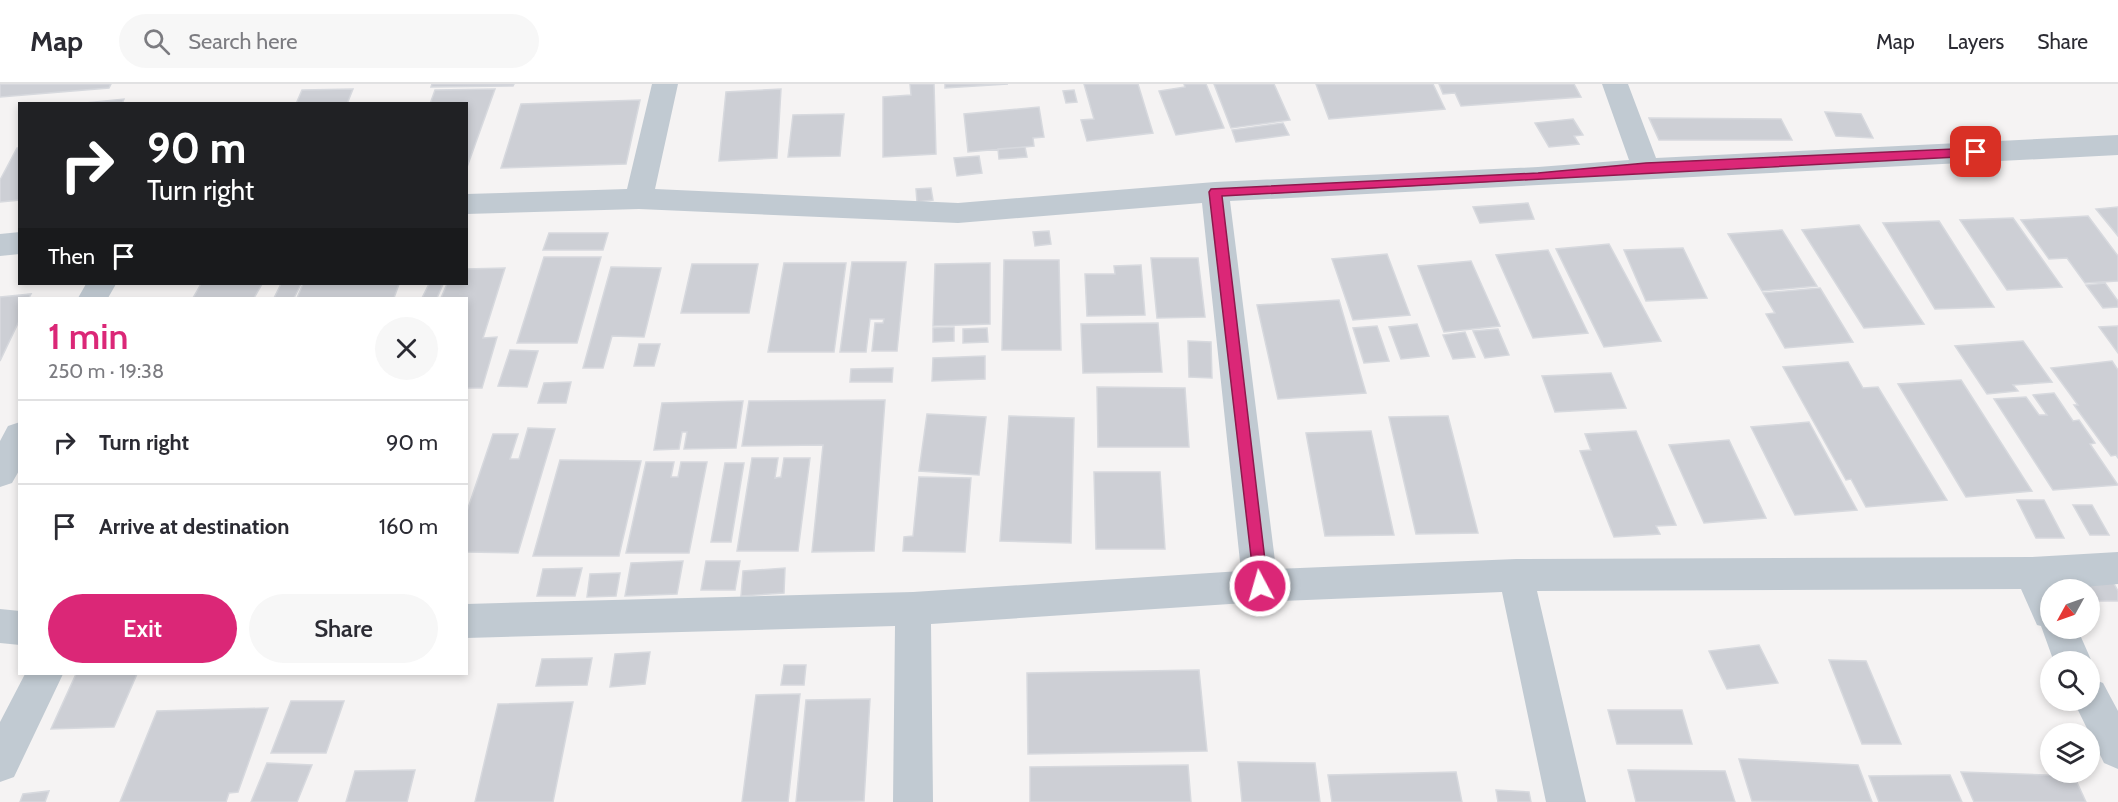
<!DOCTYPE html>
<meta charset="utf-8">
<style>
:root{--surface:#fff;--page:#f7f7f7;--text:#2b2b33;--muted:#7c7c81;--line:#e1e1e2;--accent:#db2777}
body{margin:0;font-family:Cabin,sans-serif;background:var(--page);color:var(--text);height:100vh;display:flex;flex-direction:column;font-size:22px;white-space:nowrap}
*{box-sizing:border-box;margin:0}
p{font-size:20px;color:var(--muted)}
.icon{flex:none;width:33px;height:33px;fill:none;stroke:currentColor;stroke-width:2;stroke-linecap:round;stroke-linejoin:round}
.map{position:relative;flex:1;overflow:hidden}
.panel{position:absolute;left:18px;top:213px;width:450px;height:378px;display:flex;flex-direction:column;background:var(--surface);border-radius:0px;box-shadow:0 3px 9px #0003}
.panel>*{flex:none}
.guide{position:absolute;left:18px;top:18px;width:450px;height:183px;border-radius:0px;box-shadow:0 3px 9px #0003;background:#202124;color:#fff;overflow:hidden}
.needle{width:39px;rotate:230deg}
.buttons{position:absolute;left:2040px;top:495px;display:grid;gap:12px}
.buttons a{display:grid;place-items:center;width:60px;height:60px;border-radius:50%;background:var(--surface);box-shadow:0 3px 9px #0003;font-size:30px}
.pin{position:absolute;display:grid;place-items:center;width:51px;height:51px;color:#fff;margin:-26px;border-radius:12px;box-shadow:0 3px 9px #0006}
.me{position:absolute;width:66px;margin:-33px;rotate:354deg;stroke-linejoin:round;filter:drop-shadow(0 0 4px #0008)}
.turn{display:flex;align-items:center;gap:21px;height:126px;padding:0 30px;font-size:27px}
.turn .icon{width:78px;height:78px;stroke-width:2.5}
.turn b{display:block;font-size:42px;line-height:51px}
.then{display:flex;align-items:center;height:57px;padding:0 30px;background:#0003;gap:12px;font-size:22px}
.round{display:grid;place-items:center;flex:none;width:63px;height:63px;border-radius:32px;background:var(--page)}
.head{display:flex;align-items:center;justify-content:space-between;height:102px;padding:0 30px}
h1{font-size:36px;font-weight:600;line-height:45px;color:var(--accent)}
.action{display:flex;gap:12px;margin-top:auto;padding:12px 30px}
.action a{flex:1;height:69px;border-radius:36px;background:var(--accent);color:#fff;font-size:24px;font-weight:600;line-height:69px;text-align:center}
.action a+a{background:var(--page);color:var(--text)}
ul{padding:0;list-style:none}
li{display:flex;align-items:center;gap:18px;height:84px;padding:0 30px;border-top:2px solid var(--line)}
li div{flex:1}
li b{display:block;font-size:22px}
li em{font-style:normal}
header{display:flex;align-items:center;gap:36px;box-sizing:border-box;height:84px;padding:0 30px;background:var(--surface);border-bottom:2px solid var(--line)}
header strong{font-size:28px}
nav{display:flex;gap:33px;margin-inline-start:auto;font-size:21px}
.search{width:420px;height:54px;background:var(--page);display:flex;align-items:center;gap:15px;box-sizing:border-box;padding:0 21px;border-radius:33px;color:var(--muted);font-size:22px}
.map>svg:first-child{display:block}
.building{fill:#cdcfd5;stroke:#d7d9de;stroke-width:1.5}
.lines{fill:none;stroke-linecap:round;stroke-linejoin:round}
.minor{fill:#c1cad2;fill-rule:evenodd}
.route{fill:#db2777;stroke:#8e194d;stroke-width:1.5}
</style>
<header>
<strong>Map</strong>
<div class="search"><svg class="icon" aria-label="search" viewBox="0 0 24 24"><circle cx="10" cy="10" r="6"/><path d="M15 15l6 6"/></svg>Search here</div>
<nav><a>Map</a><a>Layers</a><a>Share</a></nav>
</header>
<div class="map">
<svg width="2118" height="718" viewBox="0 0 2118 718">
<rect width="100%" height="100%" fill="#f5f3f3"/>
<path class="building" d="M0,0H111L109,4L0,13Z
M432,0H514L513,2L431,3Z
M910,0H934L936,70L883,73V13L911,11Z
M945,0H1008L945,4Z
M1084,0H1138L1153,49L1087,57L1081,36L1094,35Z
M1184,0H1206L1224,44L1176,51L1159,7L1185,3Z
M1214,0H1274L1290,36L1231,44Z
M1316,0H1433L1445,25L1329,35Z
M1439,0H1574L1581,13L1461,22L1455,9L1443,10Z
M353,5L347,20H296L302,6Z
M495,5L466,86V20H430L435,6Z
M781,5L777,74L719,77L726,8Z
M1074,6L1077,18L1066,19L1063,7Z
M124,15L122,20H75Z
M640,16L626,80L501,84L521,20Z
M1039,23L1044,53L1033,54L1034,62L968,68L964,30Z
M1825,28L1861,30L1873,54L1836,52Z
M844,30L840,72L788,73L793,31Z
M1649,34L1781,35L1792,56H1659Z
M1573,35L1583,51L1574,52L1579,60L1549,63L1535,39Z
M1283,39L1289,51L1236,58L1232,46Z
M1025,63L1027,73L999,75L998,65Z
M17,64H20V116L0,118V96Z
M979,72L982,89L957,92L954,74Z
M931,104L933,116L917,118L916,105Z
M1528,119L1534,135L1480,139L1473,123Z
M2118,123V152L2096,125Z
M2088,132L2118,172V197L2085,199L2067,174L2049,175L2021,136Z
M2013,134L2062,203L2007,206L1960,136Z
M1939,137L1994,223L1935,225L1883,139Z
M1859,141L1924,240L1864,244L1802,146Z
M1782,146L1817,202L1762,207L1728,150Z
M1049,147L1051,160L1035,162L1033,148Z
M549,149H608L603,166H543Z
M1609,160L1661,257L1604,263L1556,165Z
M1683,164L1707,214L1646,217L1624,166Z
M1548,166L1588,249L1533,254L1496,171Z
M1387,170L1410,231L1353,236L1332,175Z
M544,173H601L577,259H517Z
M1151,174H1198L1205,233L1157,234Z
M1004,176H1059L1061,266H1002Z
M1471,177L1500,242L1444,248L1418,182Z
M852,178H906L897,267H872L875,239H883L884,235H870L866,268H840Z
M784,179H846L834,268H768Z
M990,179V240L933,242L935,180Z
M692,180H758L749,229H681Z
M1141,181L1145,231L1087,232L1085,190H1115L1114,182Z
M611,183L661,184L644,253L612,252L603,284H583Z
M505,184L483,254L497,253L482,304H466V214H441L447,200H466V185Z
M2105,199L2118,217V223L2103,224L2086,201Z
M201,200H262L254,214H193Z
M281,200H301L294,214H274Z
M303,200H399L394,214H297Z
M429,200H443L437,214H422Z
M1820,204L1853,258L1785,264L1766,230L1775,229L1763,209Z
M31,210L29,214H20V235L0,277V213Z
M1339,216L1366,309L1278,315L1257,221Z
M1158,239L1162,288L1083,289L1081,240Z
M1417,240L1429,272L1401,275L1389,243Z
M1377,242L1389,277L1364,279L1353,244Z
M2118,242V269L2099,243Z
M954,243V257L933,258V244Z
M987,244L988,258L963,259V245Z
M1498,245L1509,271L1485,274L1473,247Z
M1465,248L1475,273L1453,275L1443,251Z
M1188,257L1211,258L1212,294L1189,293Z
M2023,257L2052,298L2013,301L2018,307L1987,310L1955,262Z
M639,260H660L654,282H634Z
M510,266L538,267L527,303L498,302Z
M985,272V295L932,297L933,274Z
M2112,277L2118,286V374L2116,371L2111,372L2074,321H2078L2051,284Z
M1848,278L1863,304L1878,303L1947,416L1866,423L1851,395L1846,396L1783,283Z
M893,284L892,298H850L851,285Z
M1611,289L1626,324L1555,328L1542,292Z
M1961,296L2032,407L1966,413L1898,300Z
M571,298L566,319H538L544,299Z
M1097,303L1185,304L1189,363H1098Z
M2054,309L2073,337L2079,336L2095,359L2090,360L2118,401L2053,406L1994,315L2026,313L2039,331H2047L2033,311Z
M885,316L874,467L812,468L823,361L742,362L749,317Z
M743,317L736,364L684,365L687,348H682L679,365L654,366L662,319Z
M927,330L986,333L979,391L919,387Z
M1009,332L1074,334L1071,459L1000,457Z
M1448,332L1478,449L1416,450L1389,333Z
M1809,338L1857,426L1795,431L1751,343Z
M528,344L555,345L518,469L466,468V430L493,350H518L510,375H519Z
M1371,347L1394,451L1325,452L1306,349Z
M1636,347L1676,441L1656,442L1660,450L1614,453L1580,367L1591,366L1585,350Z
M1729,356L1766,434L1704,439L1669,361Z
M752,374H778L775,394L781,393L784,374H810L798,467H737Z
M560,376L641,377L619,472H533Z
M646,378H674L671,393H678L681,378H707L689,469H626Z
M725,379H744L731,458H711Z
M1094,388H1160L1165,465H1096Z
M919,393L971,394L965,468L903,467L904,453L913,452Z
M2017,416H2044L2064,454H2036Z
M2073,421H2092L2109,451H2090Z
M683,477L677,510L625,512L631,479Z
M706,477H740L735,506H701Z
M582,484L575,512H537L543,485Z
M785,484L784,509L741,512L743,487Z
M620,489L616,512L587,513L590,490Z
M2083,498H2113L2118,507V517H2093L2090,506H2087Z
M1759,561L1778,599L1727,605L1709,567Z
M650,568L645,600L610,603L615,570Z
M592,574L587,601L536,602L542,575Z
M1829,576L1866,577L1901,660H1862Z
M784,581H806L804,601H781Z
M1199,586L1207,667L1028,670L1027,589Z
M76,590H137L114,643L51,645Z
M800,610L788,718H742L756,611Z
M870,615L864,717L796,718L806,616Z
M291,617H344L326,669H271Z
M573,618L553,718H475L498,620Z
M268,624L238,708L229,709L226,718H120L157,627Z
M1608,626H1682L1692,660H1617Z
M1739,675L1858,681L1872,718L1752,717Z
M1238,678L1315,679L1320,718H1242Z
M267,679L312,681L297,718H251Z
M1188,681L1191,718H1030V683Z
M415,686L407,718H346L355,687Z
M1628,686L1725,687L1735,718H1636Z
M1456,688L1462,718H1332L1328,691Z
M1961,688L2074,692L2086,718H1974Z
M1950,691L1962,718H1879L1869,692Z
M1496,706L1529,708L1531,718H1498Z
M49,707L45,718H20L23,710Z"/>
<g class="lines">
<path class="minor" d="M652,0H678L655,105L958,119L1215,98L1538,83L1629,76L1602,0H1628L1656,74L2118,51V71L1230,117L1276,485L1516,475L2032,473L2118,468V500L2050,506V544H2077L2092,578L2090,583V578H2054L2041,542L2037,541L2021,505L1537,507L1586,718H1546L1502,508L1260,518L931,540L933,718H893L895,542L466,554V520L913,508L1241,487L1202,119L958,139L639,125L466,130V110L627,105Z
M20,148V170L0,172V150Z
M86,200H116L108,214H78Z
M20,338V385L12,399L0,403V357L8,342Z
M0,525L20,527V561L0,559Z
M25,590H63L14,693L0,698V638Z
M2090,594L2103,599L2118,627V685L2104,679L2073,616H2090Z"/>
</g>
<path class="route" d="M1976,64L1982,68L1976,72C1725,84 1473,100 1222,112L1268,502L1266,507L1260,509L1255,507L1209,108L1211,105L1538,89L1646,79Z"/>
</svg>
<div class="buttons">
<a><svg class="needle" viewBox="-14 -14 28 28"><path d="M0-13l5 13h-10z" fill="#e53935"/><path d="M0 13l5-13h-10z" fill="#7c7c81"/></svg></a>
<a><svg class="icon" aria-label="search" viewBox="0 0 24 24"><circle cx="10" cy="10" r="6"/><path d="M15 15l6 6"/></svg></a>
<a><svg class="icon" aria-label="layers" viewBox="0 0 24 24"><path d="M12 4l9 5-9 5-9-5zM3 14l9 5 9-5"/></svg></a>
</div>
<div class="pin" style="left:1976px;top:68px;background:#d93025"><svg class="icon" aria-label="arrive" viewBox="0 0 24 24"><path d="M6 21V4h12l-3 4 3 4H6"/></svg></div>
<svg class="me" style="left:1260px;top:502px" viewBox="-20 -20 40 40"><circle r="17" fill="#db2777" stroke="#fff" stroke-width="3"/><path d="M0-11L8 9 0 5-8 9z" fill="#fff"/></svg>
<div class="guide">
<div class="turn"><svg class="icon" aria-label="right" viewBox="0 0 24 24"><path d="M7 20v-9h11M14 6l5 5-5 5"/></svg><div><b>90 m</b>Turn right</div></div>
<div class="then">Then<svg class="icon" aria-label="arrive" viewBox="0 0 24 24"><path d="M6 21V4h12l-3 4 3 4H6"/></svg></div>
</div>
<section class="panel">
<div class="head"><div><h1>1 min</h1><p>250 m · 19:38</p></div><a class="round"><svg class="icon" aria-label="close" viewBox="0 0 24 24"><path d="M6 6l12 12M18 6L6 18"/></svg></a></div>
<ul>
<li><svg class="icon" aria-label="right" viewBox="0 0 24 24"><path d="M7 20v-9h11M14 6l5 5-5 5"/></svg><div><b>Turn right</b></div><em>90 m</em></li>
<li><svg class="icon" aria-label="arrive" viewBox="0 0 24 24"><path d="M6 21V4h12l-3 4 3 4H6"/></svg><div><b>Arrive at destination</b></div><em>160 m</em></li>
</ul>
<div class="action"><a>Exit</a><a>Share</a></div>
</section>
</div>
